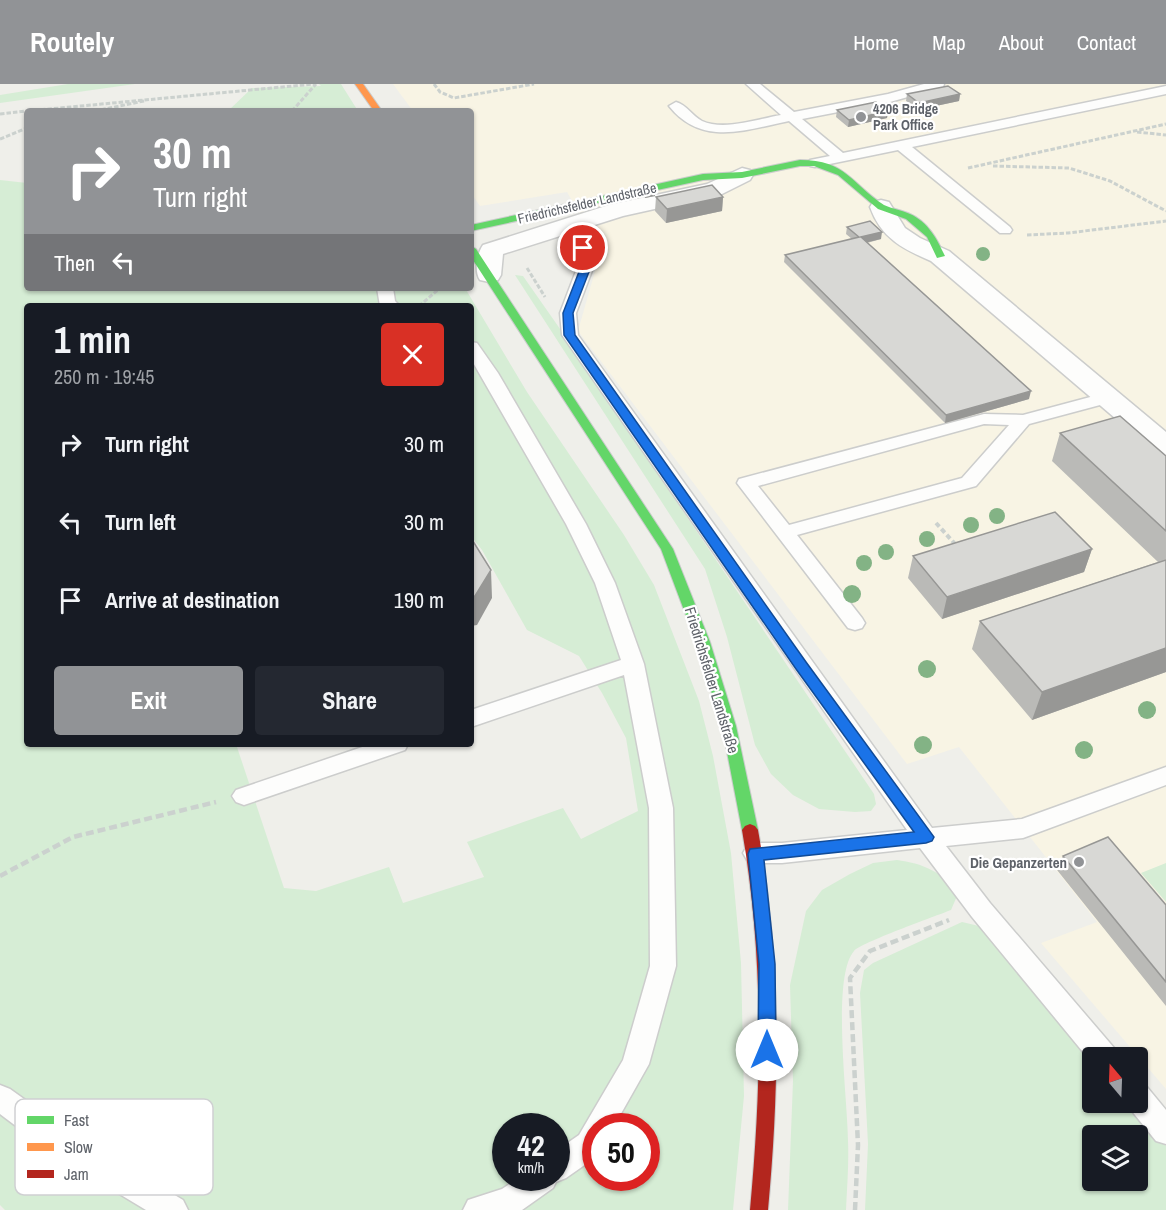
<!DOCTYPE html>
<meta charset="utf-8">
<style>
:root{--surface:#171b24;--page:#242831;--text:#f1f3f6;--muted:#9ea1a6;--accent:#919396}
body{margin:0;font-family:"Archivo Narrow",sans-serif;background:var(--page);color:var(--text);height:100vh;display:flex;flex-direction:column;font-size:22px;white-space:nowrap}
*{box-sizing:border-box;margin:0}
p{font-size:20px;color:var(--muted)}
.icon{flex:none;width:33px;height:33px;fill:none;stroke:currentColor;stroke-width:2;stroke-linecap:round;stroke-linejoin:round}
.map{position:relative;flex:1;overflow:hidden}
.sheet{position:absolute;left:24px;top:219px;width:450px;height:444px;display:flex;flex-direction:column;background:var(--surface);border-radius:6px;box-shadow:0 2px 4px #0004}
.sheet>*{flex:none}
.top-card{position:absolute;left:24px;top:24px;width:450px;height:183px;border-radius:6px;box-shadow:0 2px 4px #0004;background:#919396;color:#fff;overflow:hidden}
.needle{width:39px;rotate:341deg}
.tools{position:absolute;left:1082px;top:963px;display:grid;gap:12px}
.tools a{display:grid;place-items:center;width:66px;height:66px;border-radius:6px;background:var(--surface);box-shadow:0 2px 4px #0004;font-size:30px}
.speed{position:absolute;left:492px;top:1029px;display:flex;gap:12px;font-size:30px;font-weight:700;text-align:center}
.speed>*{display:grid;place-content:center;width:78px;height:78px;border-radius:50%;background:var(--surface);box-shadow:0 2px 4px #0004;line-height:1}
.speed small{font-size:15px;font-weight:400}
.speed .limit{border:9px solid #d22;background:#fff;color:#111}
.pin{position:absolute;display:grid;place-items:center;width:51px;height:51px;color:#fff;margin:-26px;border:3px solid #fff;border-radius:50%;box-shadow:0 2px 6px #0007}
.me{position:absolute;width:66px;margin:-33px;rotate:0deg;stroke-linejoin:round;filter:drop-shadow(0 0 4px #0008)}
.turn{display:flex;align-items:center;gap:21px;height:126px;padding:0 30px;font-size:27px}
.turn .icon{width:78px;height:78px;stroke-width:2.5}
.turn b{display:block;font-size:42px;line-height:51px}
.then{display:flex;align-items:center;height:57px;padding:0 30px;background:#0003;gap:12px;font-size:22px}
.round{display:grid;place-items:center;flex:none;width:63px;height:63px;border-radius:6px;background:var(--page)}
.overview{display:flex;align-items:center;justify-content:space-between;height:102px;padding:0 30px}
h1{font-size:36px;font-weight:700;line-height:45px}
.cta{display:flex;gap:12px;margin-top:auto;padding:12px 30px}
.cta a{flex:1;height:69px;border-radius:6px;background:var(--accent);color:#fff;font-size:24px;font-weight:700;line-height:69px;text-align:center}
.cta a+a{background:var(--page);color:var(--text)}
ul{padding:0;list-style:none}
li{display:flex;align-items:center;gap:18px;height:78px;padding:0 30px}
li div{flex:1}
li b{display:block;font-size:22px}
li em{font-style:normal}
header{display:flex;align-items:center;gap:36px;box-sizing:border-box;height:84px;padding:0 30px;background:var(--accent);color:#fff}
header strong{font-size:28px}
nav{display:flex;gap:33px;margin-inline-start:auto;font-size:21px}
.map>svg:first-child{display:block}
.commercial{fill:#f8f4e4}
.green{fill:#d6edd5;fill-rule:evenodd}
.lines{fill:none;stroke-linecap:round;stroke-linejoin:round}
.lane-casing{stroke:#cccdcc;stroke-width:3}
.street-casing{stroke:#cccdcc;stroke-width:3}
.fast-casing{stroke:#cbcccc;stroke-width:2}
.slow-casing{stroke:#cbcccc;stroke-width:2}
.jam-casing{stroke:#cbcccc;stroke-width:2}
.path-far2{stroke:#cbd1ce;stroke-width:3;stroke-dasharray:4.5 2;stroke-linecap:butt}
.path-far1{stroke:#cbd1ce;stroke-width:4;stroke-dasharray:5 3;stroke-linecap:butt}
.path{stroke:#cbd1ce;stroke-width:4.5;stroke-dasharray:8 4;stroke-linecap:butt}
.lane{fill:#fdfdfc;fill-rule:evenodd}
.street{fill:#fdfdfc;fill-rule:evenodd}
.fast{fill:#63d668;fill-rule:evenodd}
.slow{fill:#ff974d;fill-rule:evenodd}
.jam{fill:#b3261e;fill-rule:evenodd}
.tree{fill:#83b385}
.wall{fill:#babab7}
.shaded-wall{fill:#979795}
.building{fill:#d8d8d5;stroke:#979795;stroke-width:1.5}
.route{fill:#1a73e8;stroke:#114b97;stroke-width:1.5}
.poi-dot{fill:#919396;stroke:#fff;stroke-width:2}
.labels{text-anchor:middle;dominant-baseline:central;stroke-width:4.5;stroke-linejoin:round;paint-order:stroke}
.far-poi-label{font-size:14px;font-weight:bold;fill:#5e6269;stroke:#fff;text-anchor:start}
.far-street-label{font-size:14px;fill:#5e6269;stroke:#fff}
.street-label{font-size:15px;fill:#5e6269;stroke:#fff}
.poi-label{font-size:15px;font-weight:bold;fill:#5e6269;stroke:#fff;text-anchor:end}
.key{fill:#fff;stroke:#cfd0d2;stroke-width:1.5}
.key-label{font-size:16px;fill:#5e6269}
</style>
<header>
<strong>Routely</strong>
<nav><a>Home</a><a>Map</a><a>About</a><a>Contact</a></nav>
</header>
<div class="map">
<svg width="1166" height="1126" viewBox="0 0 1166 1126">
<rect width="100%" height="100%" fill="#efefea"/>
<path class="commercial" d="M393,0H1166V1005L1041,859L1097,838L959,663L907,680L578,247L601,166L567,108L480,122L471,109V27H413Z"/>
<path class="green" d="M68,0H135L0,19V11Z
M319,0H341L358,27H228L252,4L321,2Z
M0,96L27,99V204H465L527,308L624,451L654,501L699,617L713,672L731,769L741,879L744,1012L733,1126H5L0,1121ZM27,222H471V452L482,466L527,546L579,572L602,609L626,654L638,727L581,755L563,724L467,758L484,793L403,819L389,783L316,807L284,804L236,660H27ZM506,1042H556V1094H506ZM596,1042H646V1094H596Z
M515,191L523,192L558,242L874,710L876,720L871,727L855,728L819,725L793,711L771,690L755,661L727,553L705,485Z
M897,776C921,779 946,788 957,812L951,826C936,832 860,859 854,867C831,893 848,1018 848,1057C849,1080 847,1103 846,1126H788L793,997L790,901L806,827L822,806L850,790L873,779Z
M1166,779V818L1141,789Z
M962,838L983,843L1092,974V1018L1131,1019L1166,1062V1126H865L868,1060L860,909L864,886L873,879ZM1092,1052H1137V1096H1092Z"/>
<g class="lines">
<defs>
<path id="lane" d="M746,0H760L794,28L888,10L924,0H944L943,3L890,18L802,35L843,69L1166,2V10L912,63L1010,143L1012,146L1010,149H1000L898,66L815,83L810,82L808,79L810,76L830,72L789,37C745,46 702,63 669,22L676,18C687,21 692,32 702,37C724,47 758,35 781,31Z
M562,140L567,141L588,161L595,179L576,229L578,251L932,744L1022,735L1166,683V701L1023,754L946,762L990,819L1115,965L1118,974H1092V979L972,833L920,764L782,779H755L747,776L743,769L747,762L755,759H782L907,746L562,251L560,229L579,179L576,165L555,144Z
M377,204H393L395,217L400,222H380Z
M471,258L477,259L498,289L586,440L615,499L644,580L673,724L676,882L649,980L614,1042H596V1073L566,1094L556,1098L553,1104L522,1126H463L468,1116L502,1105L519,1094H556V1067L579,1051L623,976L650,882L649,724L624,591L471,643V626L621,576L595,499L566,440L471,275Z
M1109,308L1115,309L1118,313L1115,317L1029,340L976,402L797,451L862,534L865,539L862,544L855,546L848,544L737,399L739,395L984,330L1023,331ZM984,340L1009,341L962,394L789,441L758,402Z
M371,660H408L405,666L244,721L236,718L232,712L236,706Z
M1137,999L1147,1003L1166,1026V1060L1156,1057L1127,1021L1126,1018H1137Z
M0,1001L10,1005L73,1050L183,1116L188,1126H146L53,1070L0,1030Z"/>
<path id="street" d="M742,84L750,86L753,91L750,96L722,110L623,132L503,170L501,191L498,196L489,198L480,196C474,188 477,169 483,161L609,121L707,100Z
M881,116L889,118L905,144L920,154L949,167L1166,348V372L1156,369L931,177C903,165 881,154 870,123L873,118Z"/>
<path id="fast" d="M800,76C847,76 851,100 884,121C892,125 902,126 910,130C928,138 937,155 945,172L937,174L927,153L906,135L878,125L838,91L814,82H800L742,94L703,96L471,147V141L703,90L742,88Z
M471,162L476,165L673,465L710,558L736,642L758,746L755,750L750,752L745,750L742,746L722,642L696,558L661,465L471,173Z"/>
<path id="slow" d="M355,0H363L382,27H374Z"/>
<path id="jam" d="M750,740L755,742L758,746C781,873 780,998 768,1126H750C762,998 764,873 742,746L745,742Z"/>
</defs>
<use href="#lane" class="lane-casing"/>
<use href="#street" class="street-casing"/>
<use href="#fast" class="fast-casing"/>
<use href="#slow" class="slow-casing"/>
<use href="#jam" class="jam-casing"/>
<path class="path-far2" d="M434,0L440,8L454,14L534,0
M28,27L314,0
M95,27L144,17
M292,27L316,0
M0,30L27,27
M1137,48L1166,51
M0,55L27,44
M993,82L1069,84L1110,97L1166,127
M968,84L1166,40
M1027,151L1068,149L1166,137
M527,184L545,213
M419,222L439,205"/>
<path class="path-far1" d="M936,439L956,461"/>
<path class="path" d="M0,792L73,753L216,718
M855,1126L858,1061L850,894L870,867L949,836"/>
<use href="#lane" class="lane"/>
<use href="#street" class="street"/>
<use href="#fast" class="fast"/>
<use href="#slow" class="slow"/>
<use href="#jam" class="jam"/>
</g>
<g class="tree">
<circle cx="983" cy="170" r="7"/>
<circle cx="997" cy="432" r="8"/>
<circle cx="971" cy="441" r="8"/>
<circle cx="927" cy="455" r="8"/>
<circle cx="886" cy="468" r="8"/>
<circle cx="864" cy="479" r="8"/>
<circle cx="852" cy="510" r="9"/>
<circle cx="927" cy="585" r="9"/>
<circle cx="1147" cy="626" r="9"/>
<circle cx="923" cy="661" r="9"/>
<circle cx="1084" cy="666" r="9"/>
</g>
<path class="wall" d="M907,10H960L959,17L917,26L906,17Z
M837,26L888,27L887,34L848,43L836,33Z
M643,104L655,105V112L645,114L643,111Z
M656,113H723L722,127L666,139L655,127Z
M847,143L881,155L867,159L1029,315L945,339L784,178L785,171L852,155L846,150Z
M1060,349L1166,372V588L1032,636L972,565L980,537L1158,478L1052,377Z
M1092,465L1084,488L942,535L908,494L913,472Z
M1063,772L1166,821V922L1057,786Z"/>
<path class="shaded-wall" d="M960,10L959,17L917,26L919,19Z
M888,27L887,34L848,43L849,36Z
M655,105V112L645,114L646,107Z
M723,113L722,127L666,139L667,125Z
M882,148L881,155L860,160L861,153Z
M1031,307L1029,315L945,339L946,331Z
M1092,465L1084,488L942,535L947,513Z
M491,486L492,514L477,541L471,542V513Z
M1166,564V588L1032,636L1042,608Z
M306,660H316L307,663Z"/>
<path class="building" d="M948,2L960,10L919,19L907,10Z
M876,18L888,27L849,36L837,26Z
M712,101L723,113L667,125L656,113Z
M652,102L655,105L646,107L643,104Z
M870,137L882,148L861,153L1031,307L946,331L785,171L859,153L847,143Z
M1120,332L1166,372V447L1060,349Z
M1055,428L1092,465L947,513L913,472Z
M471,454L491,486L475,512L471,513Z
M1166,476V564L1042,608L980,537Z
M1108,753L1166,821V898L1063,772Z"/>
<path class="route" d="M583,161L588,164L592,180L573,229L575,251L806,578L934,753L932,757L926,759L764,776L775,880L776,966L773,972L767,974L761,972L758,966L759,880L748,770L750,765L914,748L796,585L564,251L563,229L582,180L578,164Z"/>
<g class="poi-dot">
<circle cx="861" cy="33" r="6"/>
<circle cx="1079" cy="778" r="6"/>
</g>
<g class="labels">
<g class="far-poi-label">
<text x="873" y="25">4206 Bridge<tspan x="873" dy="16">Park Office</tspan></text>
</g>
<g class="far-street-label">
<text transform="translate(587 119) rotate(-13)">Friedrichsfelder Landstraße</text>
</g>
<g class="street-label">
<text transform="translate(712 596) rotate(73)">Friedrichsfelder Landstraße</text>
</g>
<g class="poi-label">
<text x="1067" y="778">Die Gepanzerten</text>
</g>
</g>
<rect x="15" y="1015" width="198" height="96" rx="9" class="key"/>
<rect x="27" y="1032" width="27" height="8" fill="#63d668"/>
<rect x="27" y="1059" width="27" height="8" fill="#ff974d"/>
<rect x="27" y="1086" width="27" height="8" fill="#b3261e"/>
<g class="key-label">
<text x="64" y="1042">Fast</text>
<text x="64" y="1069">Slow</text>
<text x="64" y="1096">Jam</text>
</g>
</svg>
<div class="tools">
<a><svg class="needle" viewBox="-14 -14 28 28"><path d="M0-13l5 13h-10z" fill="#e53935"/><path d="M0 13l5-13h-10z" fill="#9ea1a6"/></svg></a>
<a><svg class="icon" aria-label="layers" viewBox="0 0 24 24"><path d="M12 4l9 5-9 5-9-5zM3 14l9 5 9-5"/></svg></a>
</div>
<div class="speed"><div>42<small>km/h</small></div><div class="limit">50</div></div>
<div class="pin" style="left:583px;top:164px;background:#d93025"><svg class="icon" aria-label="arrive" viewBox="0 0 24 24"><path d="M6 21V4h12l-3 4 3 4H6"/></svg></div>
<svg class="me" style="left:767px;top:966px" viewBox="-20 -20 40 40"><circle r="19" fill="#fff"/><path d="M0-13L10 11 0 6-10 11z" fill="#1a73e8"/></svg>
<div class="top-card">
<div class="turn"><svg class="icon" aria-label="right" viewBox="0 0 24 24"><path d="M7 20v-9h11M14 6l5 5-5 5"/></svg><div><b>30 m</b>Turn right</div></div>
<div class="then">Then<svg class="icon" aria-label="left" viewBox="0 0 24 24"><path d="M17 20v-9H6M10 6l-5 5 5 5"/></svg></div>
</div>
<section class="sheet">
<div class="overview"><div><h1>1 min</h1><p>250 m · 19:45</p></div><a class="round" style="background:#d93025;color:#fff"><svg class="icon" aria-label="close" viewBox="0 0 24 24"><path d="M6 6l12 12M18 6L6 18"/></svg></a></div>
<ul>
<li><svg class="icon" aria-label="right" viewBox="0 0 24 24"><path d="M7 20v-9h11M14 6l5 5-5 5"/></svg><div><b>Turn right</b></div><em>30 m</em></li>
<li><svg class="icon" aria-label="left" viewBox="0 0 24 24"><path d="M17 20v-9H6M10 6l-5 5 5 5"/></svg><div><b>Turn left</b></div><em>30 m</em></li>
<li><svg class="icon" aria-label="arrive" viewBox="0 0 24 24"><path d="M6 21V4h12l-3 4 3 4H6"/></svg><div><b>Arrive at destination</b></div><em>190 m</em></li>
</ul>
<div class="cta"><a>Exit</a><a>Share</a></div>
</section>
</div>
